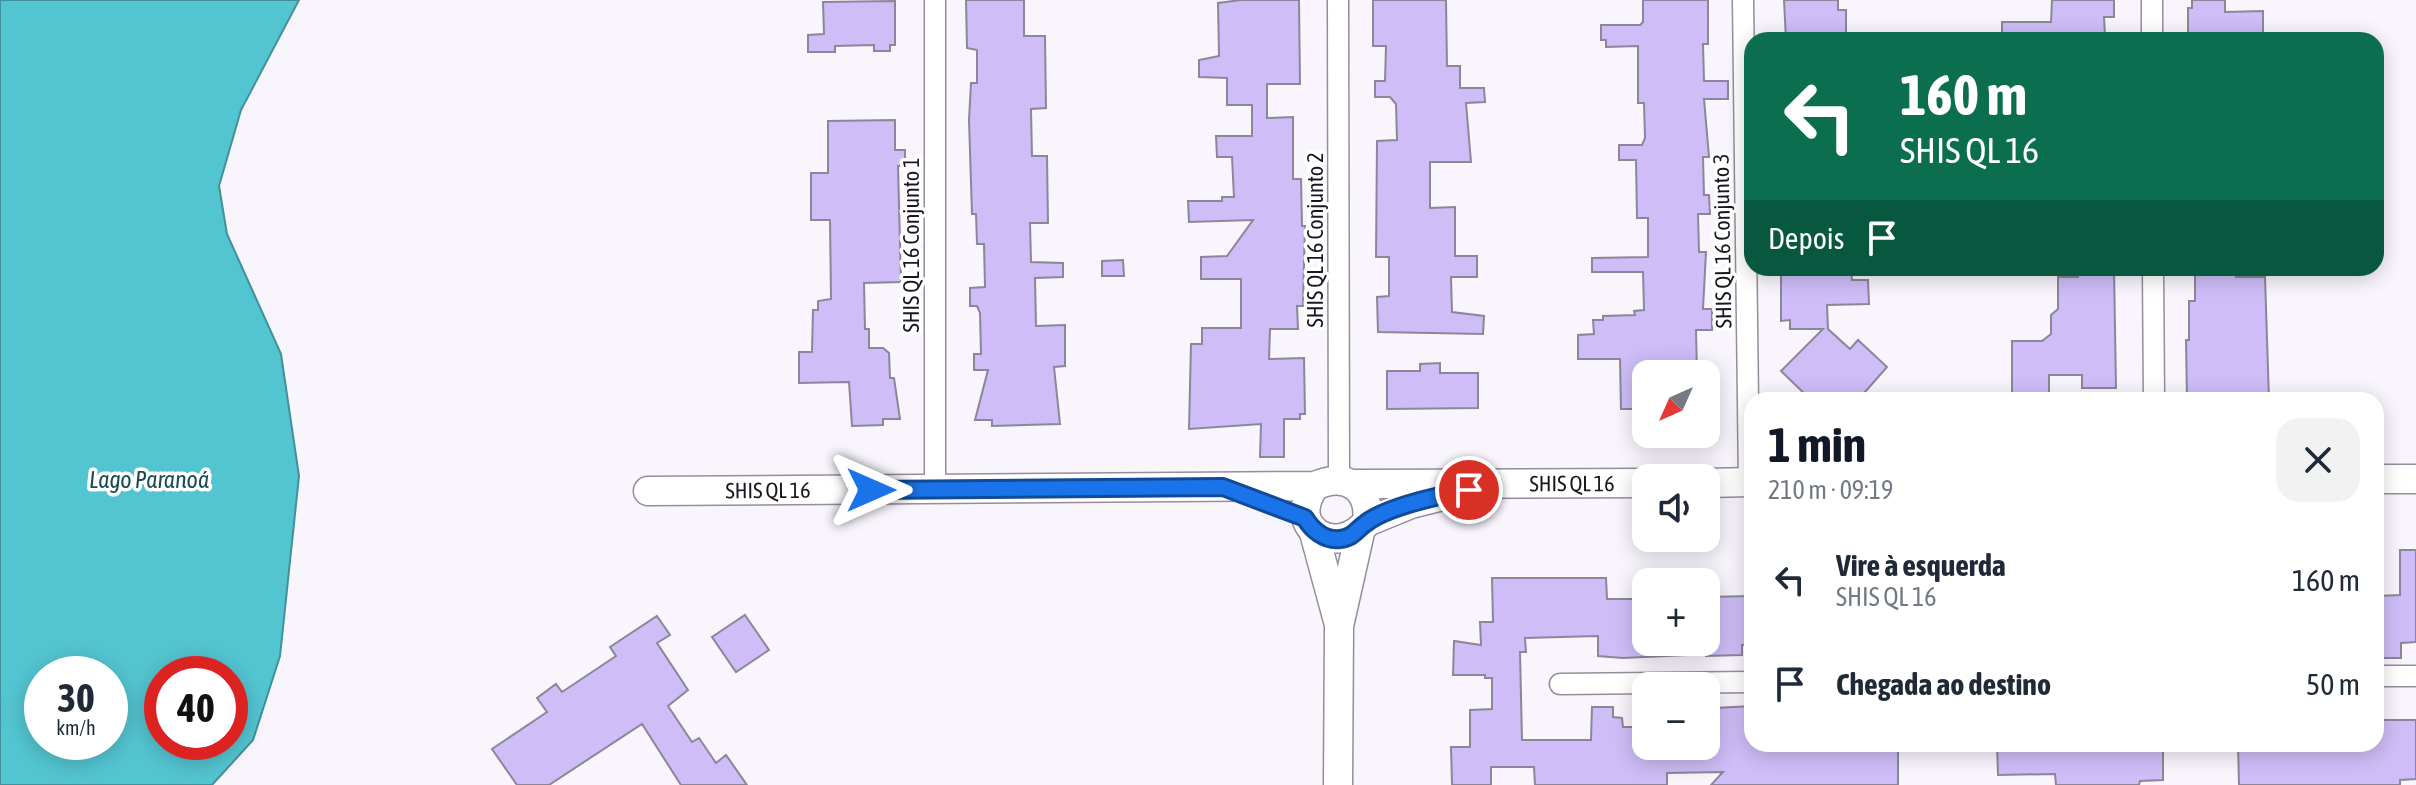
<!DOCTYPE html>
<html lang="pt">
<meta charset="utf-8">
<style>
:root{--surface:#fff;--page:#f2f2f3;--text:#1f2937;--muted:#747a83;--accent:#111827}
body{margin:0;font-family:"Asap Condensed",sans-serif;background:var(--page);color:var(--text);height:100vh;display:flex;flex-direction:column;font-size:30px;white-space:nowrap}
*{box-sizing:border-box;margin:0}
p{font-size:26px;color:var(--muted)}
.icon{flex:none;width:44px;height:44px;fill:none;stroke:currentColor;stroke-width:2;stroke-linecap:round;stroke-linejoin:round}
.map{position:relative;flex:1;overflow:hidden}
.drawer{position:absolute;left:1744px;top:392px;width:640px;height:360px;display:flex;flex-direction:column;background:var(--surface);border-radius:24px;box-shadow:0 4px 20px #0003}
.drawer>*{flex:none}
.banner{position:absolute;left:1744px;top:32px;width:640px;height:244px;border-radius:24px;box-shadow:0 4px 20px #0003;background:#0b6e4f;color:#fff;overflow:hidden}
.needle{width:52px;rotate:225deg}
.controls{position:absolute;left:1632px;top:360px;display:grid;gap:16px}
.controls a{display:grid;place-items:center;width:88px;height:88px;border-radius:16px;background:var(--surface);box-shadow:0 4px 20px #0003;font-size:40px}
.speed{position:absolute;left:24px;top:656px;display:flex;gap:16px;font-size:40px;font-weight:700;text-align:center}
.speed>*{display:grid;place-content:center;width:104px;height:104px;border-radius:50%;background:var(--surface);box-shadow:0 4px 20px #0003;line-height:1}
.speed small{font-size:20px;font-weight:400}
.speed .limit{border:12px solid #d22;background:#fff;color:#111}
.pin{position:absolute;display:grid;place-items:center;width:68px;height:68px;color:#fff;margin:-34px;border:4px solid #fff;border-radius:50%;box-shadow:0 2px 8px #0007}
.me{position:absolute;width:88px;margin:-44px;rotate:90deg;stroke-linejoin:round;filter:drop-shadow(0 0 6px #0008)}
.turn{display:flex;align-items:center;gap:28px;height:168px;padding:0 24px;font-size:36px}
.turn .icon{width:104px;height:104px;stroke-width:2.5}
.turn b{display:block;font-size:56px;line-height:68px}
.then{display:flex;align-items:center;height:76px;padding:0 24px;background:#0003;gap:16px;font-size:30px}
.round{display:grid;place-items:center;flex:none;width:84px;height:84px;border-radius:24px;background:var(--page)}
.headline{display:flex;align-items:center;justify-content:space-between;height:136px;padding:0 24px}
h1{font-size:48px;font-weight:700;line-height:60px;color:var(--accent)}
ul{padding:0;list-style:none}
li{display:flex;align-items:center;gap:24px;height:104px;padding:0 24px}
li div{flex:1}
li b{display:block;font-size:30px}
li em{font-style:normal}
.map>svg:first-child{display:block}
.water{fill:#53c5d1;stroke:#42909b;stroke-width:2;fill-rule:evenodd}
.building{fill:#cebdf7;stroke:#8b8699;stroke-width:2}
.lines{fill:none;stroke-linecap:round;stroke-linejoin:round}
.street-casing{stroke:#978c9e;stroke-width:23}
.secondary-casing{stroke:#978c9e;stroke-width:31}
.street{stroke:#fff;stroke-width:20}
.secondary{stroke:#fff;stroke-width:28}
.route-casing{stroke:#114b97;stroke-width:20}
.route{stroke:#1a73e8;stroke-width:14}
.labels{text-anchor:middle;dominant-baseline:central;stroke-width:7;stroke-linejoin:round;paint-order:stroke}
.street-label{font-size:22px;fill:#1a161d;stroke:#fff}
.water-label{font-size:24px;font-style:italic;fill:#194b51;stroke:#fff}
</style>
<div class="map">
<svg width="2416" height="785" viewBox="0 0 2416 785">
<rect width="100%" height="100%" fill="#f9f5fd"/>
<path class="water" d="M0,0H299L241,110L219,186L227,234L281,354L299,476L280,656L253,740L212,785H0ZM42,674H110V742H42ZM230,674V742H162V674Z"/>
<path class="building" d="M966,0H1024V36H1045L1046,108L1031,109L1032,156H1047L1048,223H1030L1031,262L1063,263V277L1035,278L1036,326L1065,325V366L1054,367L1060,424L992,426V420H975L988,370H974V354H981L980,313L977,306H970V288L985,287L984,244H977L976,214H972L969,120L971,83H977V50L967,48Z
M1241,0H1299L1300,84H1267V118L1293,117V179H1301L1302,226H1305L1303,306H1297L1298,329H1270L1269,359L1304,358L1305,414H1300V419H1284V457H1260L1261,424L1189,429L1191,344H1202V328H1241V279H1201V257L1227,256L1253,220L1189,222L1188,201H1222V197H1234L1232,157H1217L1216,136H1252V105H1227V78L1199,77V60L1219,56L1218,3Z
M1373,0H1446L1447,66H1460V88H1484L1485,102L1466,103L1471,162H1430V208L1455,207V256H1477V277H1451L1452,312L1484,316L1483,334L1378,332L1377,297L1389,296V257H1376L1377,141L1397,140L1396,104L1390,97H1375V81H1385L1386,46H1373Z
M1643,0H1708V44H1703L1704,81H1728V99H1704L1709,157H1703L1704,195H1709L1710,214H1698L1699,252H1706L1703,309H1712V330H1696L1697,374H1646V409H1621L1620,359H1578V335L1594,334L1593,320H1603V316L1635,315L1634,311L1644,310L1643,272H1592V258L1648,257V218H1637L1636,160H1619V145H1642L1645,138L1644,103H1638V46L1606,47V40H1601V25H1640L1643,22Z
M1784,0H1838V10H1846V40H1786Z
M2052,0H2114V17H2104L2105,36L2100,39H2002V22H2051Z
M2192,0H2225V12L2263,11V35L2239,36V40H2188V8H2192Z
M895,1V45H890V51H874V45L835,46V52H808V35L824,34L823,2Z
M895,120V150H905V166H898L901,282L864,283L865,329H869V348H883L889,353L890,378H894L900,419H883V425L852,426L849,382L799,383V352H812L813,310H818V301L831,299L830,220H811V173H828V121Z
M1123,260L1124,276H1102V261Z
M1781,268H1851L1852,280H1868L1869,304L1827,305L1828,329L1850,349L1858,340L1887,367L1858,400H1811L1781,371L1823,329H1790V320L1781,321Z
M2078,268H2114L2116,388H2082V375H2049V398L2012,400V341H2042L2051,334V315L2058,309V277H2078Z
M2195,268H2236V277H2265L2269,400H2187L2186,340H2189V301H2195Z
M1440,363V373H1478V408L1387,409V371H1420V364Z
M2400,550H2416V642L2401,643V658H2376V596L2400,595Z
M1492,578H1606L1607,599H1638V642H1686V655L1623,658L1598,656V636L1525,638L1526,652H1520L1522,740H1591L1592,707H1613V717L1622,718L1623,727H1642V746H1710V739H1715V708L1752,706V744H1898V785H1711L1723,772L1667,773V785H1535L1534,767H1491V785H1452L1451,747H1470V710L1492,709V678H1485V675H1453L1454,641L1481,645L1480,622H1493Z
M1752,596V645H1742V655L1706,656V597Z
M745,615L769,650L736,672L712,637Z
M657,616L670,635L657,643L688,690L668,706L692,742L699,738L716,763L726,755L747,785H681L642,724L549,785H517L492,749L547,712L537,698L556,684L562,692L616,656L610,647Z
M2376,720H2416V779L2400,780V785H2239L2238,744H2376Z
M1997,744H2163V780L2140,781L2139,785H2056L2055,774L1998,775Z"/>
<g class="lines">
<defs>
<path id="street" d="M935,0V490
M1338,0L1339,481
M1743,0L1749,482
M2152,0V40
M2153,268L2154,400
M2376,676H2416
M1560,684L1752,682"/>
<g id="secondary">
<path d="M2376,479H2416"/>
<path d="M1706,483L1752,482"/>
<path id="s1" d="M1356,484L1646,483"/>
<path id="s2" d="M648,491L1315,486C1347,471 1371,489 1367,522C1336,559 1284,528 1315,486"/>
<path d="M1367,522L1411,504L1455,493"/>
<path d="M1313,529L1338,621"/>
<path d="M1338,785L1339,626L1361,528"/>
</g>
</defs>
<use href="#street" class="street-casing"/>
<use href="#secondary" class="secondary-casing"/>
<use href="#street" class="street"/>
<use href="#secondary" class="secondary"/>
</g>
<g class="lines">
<defs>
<path id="route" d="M871,490L1223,487L1305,518C1312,530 1325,541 1340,539C1353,538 1357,529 1366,523C1388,506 1442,495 1469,490"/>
</defs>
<use href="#route" class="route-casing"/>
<use href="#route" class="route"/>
</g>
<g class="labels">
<g class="street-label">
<text transform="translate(1315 240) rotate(-90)">SHIS QL 16 Conjunto 2</text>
<text transform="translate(1722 241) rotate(-91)">SHIS QL 16 Conjunto 3</text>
<text transform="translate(911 245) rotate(-90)">SHIS QL 16 Conjunto 1</text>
<text stroke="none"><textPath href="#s1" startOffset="216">SHIS QL 16</textPath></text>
<text stroke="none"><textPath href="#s2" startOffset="120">SHIS QL 16</textPath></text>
</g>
<g class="water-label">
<text x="149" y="479">Lago Paranoá</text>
</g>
</g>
</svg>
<div class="controls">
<a><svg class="needle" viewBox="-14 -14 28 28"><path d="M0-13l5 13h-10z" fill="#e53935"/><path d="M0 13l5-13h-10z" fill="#747a83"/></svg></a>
<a><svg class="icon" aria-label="sound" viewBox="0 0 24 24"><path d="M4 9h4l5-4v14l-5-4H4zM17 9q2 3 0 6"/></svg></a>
<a>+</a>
<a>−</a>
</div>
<div class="speed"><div>30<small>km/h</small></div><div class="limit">40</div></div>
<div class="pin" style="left:1469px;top:490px;background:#d93025"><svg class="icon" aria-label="arrive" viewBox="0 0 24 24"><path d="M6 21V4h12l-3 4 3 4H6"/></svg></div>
<svg class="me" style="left:871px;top:490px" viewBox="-20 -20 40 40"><path d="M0-17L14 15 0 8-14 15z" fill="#1a73e8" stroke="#fff" stroke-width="4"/></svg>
<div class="banner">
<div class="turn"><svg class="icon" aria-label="left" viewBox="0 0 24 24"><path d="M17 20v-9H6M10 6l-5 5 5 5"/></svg><div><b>160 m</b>SHIS QL 16</div></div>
<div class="then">Depois<svg class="icon" aria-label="arrive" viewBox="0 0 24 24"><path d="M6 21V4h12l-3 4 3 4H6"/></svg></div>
</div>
<section class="drawer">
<div class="headline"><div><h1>1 min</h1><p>210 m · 09:19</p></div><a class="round"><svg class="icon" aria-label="close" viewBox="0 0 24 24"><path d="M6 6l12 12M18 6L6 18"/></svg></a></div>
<ul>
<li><svg class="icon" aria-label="left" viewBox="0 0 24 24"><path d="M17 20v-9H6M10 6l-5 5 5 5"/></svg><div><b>Vire à esquerda</b><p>SHIS QL 16</p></div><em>160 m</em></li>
<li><svg class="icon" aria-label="arrive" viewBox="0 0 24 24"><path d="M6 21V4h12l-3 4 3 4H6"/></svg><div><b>Chegada ao destino</b></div><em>50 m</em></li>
</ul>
</section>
</div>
